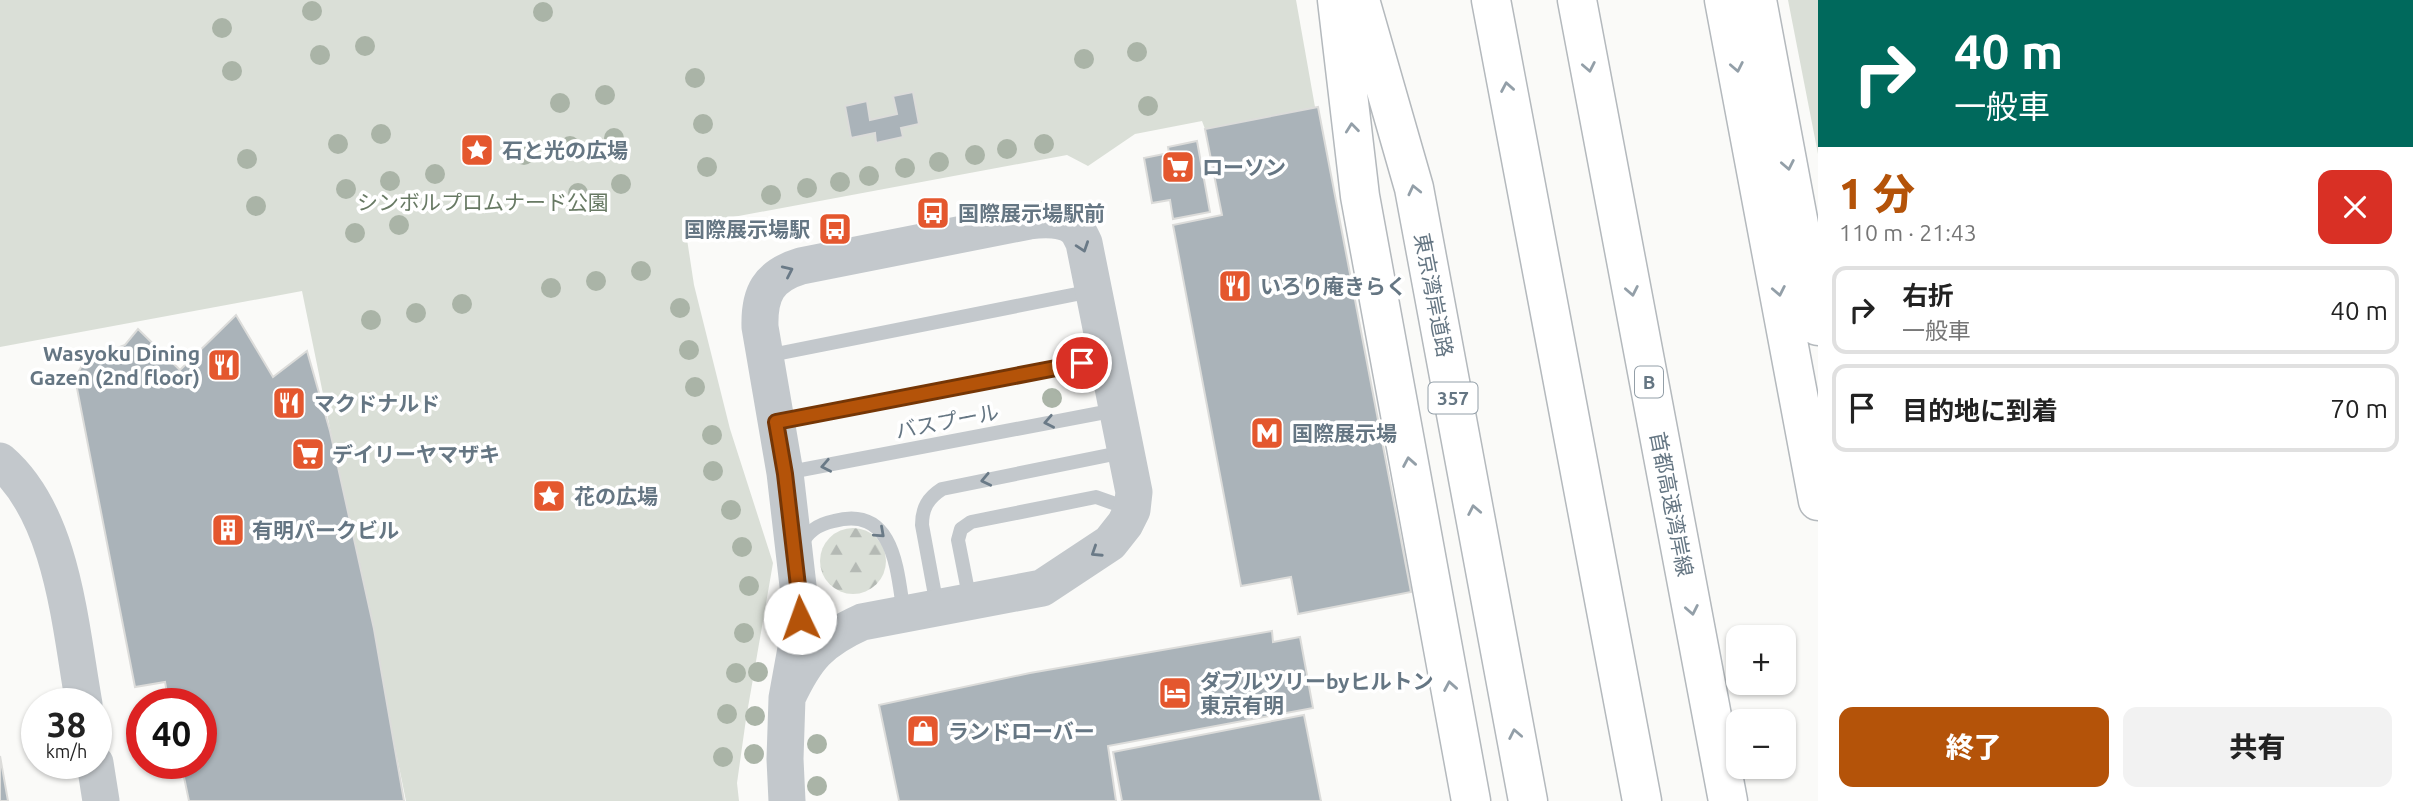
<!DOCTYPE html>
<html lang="ja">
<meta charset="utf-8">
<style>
:root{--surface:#fff;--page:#f2f2f2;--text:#222;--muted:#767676;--line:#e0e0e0;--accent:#b45309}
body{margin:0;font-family:Ubuntu,"Noto Sans JP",sans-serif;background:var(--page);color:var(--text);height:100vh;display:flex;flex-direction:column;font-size:26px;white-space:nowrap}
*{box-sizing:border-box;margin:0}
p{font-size:23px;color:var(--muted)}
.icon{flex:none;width:38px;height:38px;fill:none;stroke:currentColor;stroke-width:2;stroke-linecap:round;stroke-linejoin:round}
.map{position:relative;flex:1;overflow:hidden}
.details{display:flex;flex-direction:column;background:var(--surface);width:595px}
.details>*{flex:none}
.top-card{background:#00695c;color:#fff;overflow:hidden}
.fabs{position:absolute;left:1726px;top:625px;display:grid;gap:14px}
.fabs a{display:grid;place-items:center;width:70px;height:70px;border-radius:14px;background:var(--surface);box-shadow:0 2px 5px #0004;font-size:35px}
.speed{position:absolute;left:21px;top:688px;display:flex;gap:14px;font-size:35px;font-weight:700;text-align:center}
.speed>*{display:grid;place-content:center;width:91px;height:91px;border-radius:50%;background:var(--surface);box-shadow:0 2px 5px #0004;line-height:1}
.speed small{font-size:18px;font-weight:400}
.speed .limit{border:10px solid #d22;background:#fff;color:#111}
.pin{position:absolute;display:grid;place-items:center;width:60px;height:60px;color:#fff;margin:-30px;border:4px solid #fff;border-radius:50%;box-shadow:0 2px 7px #0007}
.me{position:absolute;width:77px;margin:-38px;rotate:357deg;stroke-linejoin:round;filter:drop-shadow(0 0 5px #0008)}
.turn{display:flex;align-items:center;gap:24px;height:147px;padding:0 21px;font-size:32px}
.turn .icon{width:91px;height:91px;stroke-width:2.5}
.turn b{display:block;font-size:49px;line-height:60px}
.round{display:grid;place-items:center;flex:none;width:74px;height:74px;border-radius:14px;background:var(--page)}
.summary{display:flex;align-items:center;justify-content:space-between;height:119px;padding:0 21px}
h1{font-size:42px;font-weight:800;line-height:52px;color:var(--accent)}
.cta{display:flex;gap:14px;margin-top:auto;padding:14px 21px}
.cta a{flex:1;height:80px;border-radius:14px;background:var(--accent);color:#fff;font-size:28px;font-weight:800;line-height:80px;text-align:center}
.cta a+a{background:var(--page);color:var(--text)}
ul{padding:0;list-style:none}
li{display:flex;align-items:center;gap:21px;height:88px;margin:0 14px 10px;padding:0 7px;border:4px solid var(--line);border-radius:14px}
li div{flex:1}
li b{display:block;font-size:26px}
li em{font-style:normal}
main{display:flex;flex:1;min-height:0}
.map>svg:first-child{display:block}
.forest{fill:url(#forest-firs)}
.park{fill:#dadfd7}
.building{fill:#aab3b9;stroke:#dcdcda;stroke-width:2}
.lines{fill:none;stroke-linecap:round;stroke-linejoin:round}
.trunk-casing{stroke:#b4b9bd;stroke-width:41}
.motorway-casing{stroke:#b4b9bd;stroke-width:41}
.service{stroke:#c3c8cc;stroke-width:14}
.tertiary{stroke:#c3c8cc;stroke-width:37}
.trunk{stroke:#fff;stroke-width:38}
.motorway{stroke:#fff;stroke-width:38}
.tree{fill:#aab4a7}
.oneway{stroke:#939fa8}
.oneway2{stroke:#6a7a87}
.route-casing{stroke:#753606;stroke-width:18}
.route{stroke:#b45309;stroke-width:12}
.labels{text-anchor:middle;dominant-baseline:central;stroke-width:7;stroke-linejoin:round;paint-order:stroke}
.shield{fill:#fff;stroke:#939fa8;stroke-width:2}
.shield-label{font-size:19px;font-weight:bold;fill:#657683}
.poi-label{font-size:21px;font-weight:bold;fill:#657683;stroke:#fff;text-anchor:start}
.park-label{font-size:21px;fill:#687a64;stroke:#fff}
.street-label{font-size:21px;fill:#657683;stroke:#fff}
</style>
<main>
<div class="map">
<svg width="1818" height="801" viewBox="0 0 1818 801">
<defs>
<pattern id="forest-firs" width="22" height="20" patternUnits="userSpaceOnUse" patternTransform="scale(1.75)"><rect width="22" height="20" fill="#dadfd7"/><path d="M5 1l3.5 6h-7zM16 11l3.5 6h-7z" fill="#b4b9b4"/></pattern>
</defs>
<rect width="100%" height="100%" fill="#fafaf8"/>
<path class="forest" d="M820 561a33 33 0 1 1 66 0a33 33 0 1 1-66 0Z"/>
<path class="park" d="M0,0H1296L1315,107L1205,129L1202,121L1135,134L1088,166L1067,155L685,226L694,285L730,429L773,563L746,719L737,783L739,801H406L302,291L0,347Z
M1788,0H1818V154Z"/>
<path class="building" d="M913,92L919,124L901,128L903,137L876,143L875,133L851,138L845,106L867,101L870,120L897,114L893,96Z
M1318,107L1411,592L1298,614L1291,577L1241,586L1173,225L1222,215L1205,129Z
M1197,141L1210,212L1173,219L1170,200L1152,203L1144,158L1169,153L1168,147Z
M236,315L273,377L307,351L330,431L374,629L404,801H189L181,763H201V704H169L165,682L135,687L75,378L85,360L125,345L138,329L180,370Z
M1272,631L1273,642L1300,637L1313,708L1108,746L1116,801H899L879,705L1030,673Z
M1304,715L1321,801H1122L1113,752Z
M0,756L8,801H0Z"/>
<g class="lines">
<defs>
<path id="trunk" d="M1337,0L1360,196L1471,801
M1360,0L1414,188L1528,801
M1724,0L1818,501
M1757,0L1818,326"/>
<path id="motorway" d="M1491,0L1642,801
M1577,0L1728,801"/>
</defs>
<use href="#trunk" class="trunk-casing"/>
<use href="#motorway" class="motorway-casing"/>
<path class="service" d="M766,356L1092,291
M778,422L1107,358
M785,473L1116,410
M801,546C807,531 819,524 834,521C896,505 897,573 904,614
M970,601L958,540L961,529L971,522L1096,497L1130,509
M937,606L922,525C922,508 928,498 942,489L1124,452"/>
<path class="tertiary" d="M0,461C63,515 70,626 84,704
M95,763L101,801
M787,801L785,759L787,698L799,632L800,603L785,473L760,327C759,294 768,276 801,266L1029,221C1043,219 1064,218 1075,228C1079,231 1082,239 1084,243L1134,492L1132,510L1125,524L1110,543L1042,588L862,622C820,641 806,657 787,698"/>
<use href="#trunk" class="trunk"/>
<use href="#motorway" class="motorway"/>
</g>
<g class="tree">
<circle cx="312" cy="11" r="10"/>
<circle cx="543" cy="12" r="10"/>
<circle cx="222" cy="28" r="10"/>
<circle cx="365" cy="46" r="10"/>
<circle cx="1137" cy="52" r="10"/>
<circle cx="320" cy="55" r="10"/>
<circle cx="1084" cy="59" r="10"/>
<circle cx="232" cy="71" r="10"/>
<circle cx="695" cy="78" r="10"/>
<circle cx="605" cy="95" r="10"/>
<circle cx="560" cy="103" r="10"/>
<circle cx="1148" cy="106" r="10"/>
<circle cx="703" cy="124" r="10"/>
<circle cx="381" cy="134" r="10"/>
<circle cx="614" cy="138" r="10"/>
<circle cx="338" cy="144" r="10"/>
<circle cx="1044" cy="144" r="10"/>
<circle cx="570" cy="146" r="10"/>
<circle cx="1007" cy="149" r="10"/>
<circle cx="524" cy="155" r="10"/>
<circle cx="975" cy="155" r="10"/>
<circle cx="247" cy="159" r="10"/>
<circle cx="939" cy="162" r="10"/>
<circle cx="707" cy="167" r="10"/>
<circle cx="905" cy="168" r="10"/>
<circle cx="435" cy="174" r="10"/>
<circle cx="869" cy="176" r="10"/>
<circle cx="390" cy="181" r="10"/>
<circle cx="840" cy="182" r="10"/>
<circle cx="621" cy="184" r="10"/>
<circle cx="807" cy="188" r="10"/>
<circle cx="346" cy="189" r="10"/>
<circle cx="578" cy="193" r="10"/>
<circle cx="771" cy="195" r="10"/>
<circle cx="256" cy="206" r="10"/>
<circle cx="399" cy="225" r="10"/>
<circle cx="355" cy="233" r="10"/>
<circle cx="641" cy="271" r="10"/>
<circle cx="596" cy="281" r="10"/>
<circle cx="551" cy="288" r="10"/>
<circle cx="462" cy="304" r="10"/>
<circle cx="680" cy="308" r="10"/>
<circle cx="416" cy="313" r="10"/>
<circle cx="371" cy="320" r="10"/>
<circle cx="689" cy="350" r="10"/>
<circle cx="695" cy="387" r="10"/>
<circle cx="1052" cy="398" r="10"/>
<circle cx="712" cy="435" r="10"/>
<circle cx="713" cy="471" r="10"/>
<circle cx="731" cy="510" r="10"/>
<circle cx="742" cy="547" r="10"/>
<circle cx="749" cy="586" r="10"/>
<circle cx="744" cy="633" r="10"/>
<circle cx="758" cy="672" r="10"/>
<circle cx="736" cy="673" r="10"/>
<circle cx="727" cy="714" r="10"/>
<circle cx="755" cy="716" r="10"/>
<circle cx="817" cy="744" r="10"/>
<circle cx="754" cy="754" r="10"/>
<circle cx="723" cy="757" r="10"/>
<circle cx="817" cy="786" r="10"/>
</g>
<defs><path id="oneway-chevron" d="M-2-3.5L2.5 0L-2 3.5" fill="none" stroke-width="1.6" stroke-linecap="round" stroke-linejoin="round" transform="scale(1.75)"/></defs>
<g class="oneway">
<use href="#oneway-chevron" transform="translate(1589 67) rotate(79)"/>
<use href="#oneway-chevron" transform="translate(1737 67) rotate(79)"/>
<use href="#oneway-chevron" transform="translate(1507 87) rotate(-100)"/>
<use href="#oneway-chevron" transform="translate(1352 128) rotate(-96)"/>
<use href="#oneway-chevron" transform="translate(1788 165) rotate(79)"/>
<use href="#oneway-chevron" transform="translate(1414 190) rotate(-103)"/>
<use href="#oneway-chevron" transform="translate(1632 291) rotate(79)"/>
<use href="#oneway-chevron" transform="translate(1779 291) rotate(79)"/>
<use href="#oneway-chevron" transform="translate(1409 462) rotate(-100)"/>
<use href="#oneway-chevron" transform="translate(1474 510) rotate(-101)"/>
<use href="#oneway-chevron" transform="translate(1692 610) rotate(79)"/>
<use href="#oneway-chevron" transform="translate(1450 686) rotate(-100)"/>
<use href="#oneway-chevron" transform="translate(1515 734) rotate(-101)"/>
</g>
<g class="oneway2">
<use href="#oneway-chevron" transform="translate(1083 247) rotate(71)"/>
<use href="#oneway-chevron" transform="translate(788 271) rotate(-25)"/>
<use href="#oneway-chevron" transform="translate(1049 422) rotate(169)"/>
<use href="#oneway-chevron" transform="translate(826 466) rotate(169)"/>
<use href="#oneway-chevron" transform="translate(986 480) rotate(168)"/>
<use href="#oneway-chevron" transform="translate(880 533) rotate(42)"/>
<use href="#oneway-chevron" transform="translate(1096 552) rotate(147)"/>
</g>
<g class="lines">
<defs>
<path id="route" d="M800,618V603L785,474L776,422L1082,363"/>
</defs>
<use href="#route" class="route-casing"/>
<use href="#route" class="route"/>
</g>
<defs>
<symbol id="sight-square" viewBox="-11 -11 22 22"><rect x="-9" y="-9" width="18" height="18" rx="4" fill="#e4572e" stroke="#fff"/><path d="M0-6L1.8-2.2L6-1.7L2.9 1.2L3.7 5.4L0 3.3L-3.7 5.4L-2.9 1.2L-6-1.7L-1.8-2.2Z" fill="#fff"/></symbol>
<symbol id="supermarket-square" viewBox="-11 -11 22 22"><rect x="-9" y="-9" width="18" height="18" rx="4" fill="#e4572e" stroke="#fff"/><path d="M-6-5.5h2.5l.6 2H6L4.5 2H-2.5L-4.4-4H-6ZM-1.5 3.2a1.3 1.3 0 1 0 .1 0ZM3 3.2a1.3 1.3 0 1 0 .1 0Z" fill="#fff"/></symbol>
<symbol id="bus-square" viewBox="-11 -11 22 22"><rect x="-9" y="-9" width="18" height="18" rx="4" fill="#e4572e" stroke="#fff"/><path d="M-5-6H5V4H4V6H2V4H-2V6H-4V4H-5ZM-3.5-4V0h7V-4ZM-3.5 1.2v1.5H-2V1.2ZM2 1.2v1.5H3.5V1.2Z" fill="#fff"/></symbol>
<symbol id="restaurant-square" viewBox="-11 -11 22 22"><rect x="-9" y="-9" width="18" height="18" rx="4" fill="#e4572e" stroke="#fff"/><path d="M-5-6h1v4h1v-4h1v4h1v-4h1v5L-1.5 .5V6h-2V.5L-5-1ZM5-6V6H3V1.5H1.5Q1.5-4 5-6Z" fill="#fff"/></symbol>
<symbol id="metro-square" viewBox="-11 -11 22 22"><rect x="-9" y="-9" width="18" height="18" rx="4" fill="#e4572e" stroke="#fff"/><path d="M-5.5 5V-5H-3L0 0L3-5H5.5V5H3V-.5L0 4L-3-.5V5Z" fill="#fff"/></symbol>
<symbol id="building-square" viewBox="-11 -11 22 22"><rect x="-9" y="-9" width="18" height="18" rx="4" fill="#e4572e" stroke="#fff"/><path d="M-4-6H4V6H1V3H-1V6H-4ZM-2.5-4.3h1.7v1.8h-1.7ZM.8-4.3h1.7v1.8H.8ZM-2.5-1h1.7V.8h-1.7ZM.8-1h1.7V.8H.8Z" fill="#fff"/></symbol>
<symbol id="hotel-square" viewBox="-11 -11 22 22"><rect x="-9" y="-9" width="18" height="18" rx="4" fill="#e4572e" stroke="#fff"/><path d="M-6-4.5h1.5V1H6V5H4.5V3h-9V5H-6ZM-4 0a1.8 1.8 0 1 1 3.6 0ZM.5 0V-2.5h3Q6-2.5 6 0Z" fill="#fff"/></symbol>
<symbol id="shop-square" viewBox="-11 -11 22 22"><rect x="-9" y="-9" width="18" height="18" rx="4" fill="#e4572e" stroke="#fff"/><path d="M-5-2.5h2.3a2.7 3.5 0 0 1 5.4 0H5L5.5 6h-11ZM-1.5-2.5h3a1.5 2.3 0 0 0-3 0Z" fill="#fff"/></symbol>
</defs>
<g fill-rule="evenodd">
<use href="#sight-square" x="458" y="131" width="38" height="38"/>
<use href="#supermarket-square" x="1159" y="148" width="38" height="38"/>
<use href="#bus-square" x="914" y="194" width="38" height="38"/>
<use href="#bus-square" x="816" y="210" width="38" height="38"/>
<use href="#restaurant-square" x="1216" y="267" width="38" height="38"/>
<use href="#restaurant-square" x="205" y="346" width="38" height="38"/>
<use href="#restaurant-square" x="270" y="384" width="38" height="38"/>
<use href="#metro-square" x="1248" y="414" width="38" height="38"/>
<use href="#supermarket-square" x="289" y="435" width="38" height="38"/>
<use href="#sight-square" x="530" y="477" width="38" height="38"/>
<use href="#building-square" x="209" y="511" width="38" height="38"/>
<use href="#hotel-square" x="1156" y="674" width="38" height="38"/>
<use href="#shop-square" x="904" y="712" width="38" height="38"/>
</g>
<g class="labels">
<g class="shield">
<rect x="1635" y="366.5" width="28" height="31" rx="5"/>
<rect x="1428.5" y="382.5" width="49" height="31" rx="5"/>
</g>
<g class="shield-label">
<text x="1649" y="382">B</text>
<text x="1453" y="398">357</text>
</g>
<g class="poi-label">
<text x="502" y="150">石と光の広場</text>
<text x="1202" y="167">ローソン</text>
<text x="958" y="213">国際展示場駅前</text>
<text x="810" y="229" text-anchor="end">国際展示場駅</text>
<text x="1260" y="286">いろり庵きらく</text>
<text x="200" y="353" text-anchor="end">Wasyoku Dining<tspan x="200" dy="24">Gazen (2nd floor)</tspan></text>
<text x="314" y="403">マクドナルド</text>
<text x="1292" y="433">国際展示場</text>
<text x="332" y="454">デイリーヤマザキ</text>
<text x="574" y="496">花の広場</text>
<text x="252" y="530">有明パークビル</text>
<text x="1200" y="681">ダブルツリーbyヒルトン<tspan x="1200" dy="24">東京有明</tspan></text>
<text x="948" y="731">ランドローバー</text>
</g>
<g class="park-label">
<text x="483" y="202">シンボルプロムナード公園</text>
</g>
<g class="street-label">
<text transform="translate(1434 295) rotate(79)">東京湾岸道路</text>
<text transform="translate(947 421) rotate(-11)">バスプール</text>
<text transform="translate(1672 504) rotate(79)">首都高速湾岸線</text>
</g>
</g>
</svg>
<div class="fabs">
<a>+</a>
<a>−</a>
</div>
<div class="speed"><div>38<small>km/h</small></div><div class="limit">40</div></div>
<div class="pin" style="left:1082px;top:363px;background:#d93025"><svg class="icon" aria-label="arrive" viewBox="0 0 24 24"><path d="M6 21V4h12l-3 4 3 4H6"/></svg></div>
<svg class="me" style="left:800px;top:618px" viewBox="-20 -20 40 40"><circle r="19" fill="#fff"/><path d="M0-13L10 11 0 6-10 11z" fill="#b45309"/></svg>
</div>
<section class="details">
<div class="top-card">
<div class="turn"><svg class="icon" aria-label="right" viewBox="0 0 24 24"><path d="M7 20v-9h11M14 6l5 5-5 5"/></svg><div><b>40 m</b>一般車</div></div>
</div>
<div class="summary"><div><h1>1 分</h1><p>110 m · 21:43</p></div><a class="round" style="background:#d93025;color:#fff"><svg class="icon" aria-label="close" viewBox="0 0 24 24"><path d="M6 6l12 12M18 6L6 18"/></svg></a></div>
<ul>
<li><svg class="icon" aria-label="right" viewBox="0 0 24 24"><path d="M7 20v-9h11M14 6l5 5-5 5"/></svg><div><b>右折</b><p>一般車</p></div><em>40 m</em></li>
<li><svg class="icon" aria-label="arrive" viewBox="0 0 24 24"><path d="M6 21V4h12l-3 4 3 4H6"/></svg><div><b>目的地に到着</b></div><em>70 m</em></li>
</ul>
<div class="cta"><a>終了</a><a>共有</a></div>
</section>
</main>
